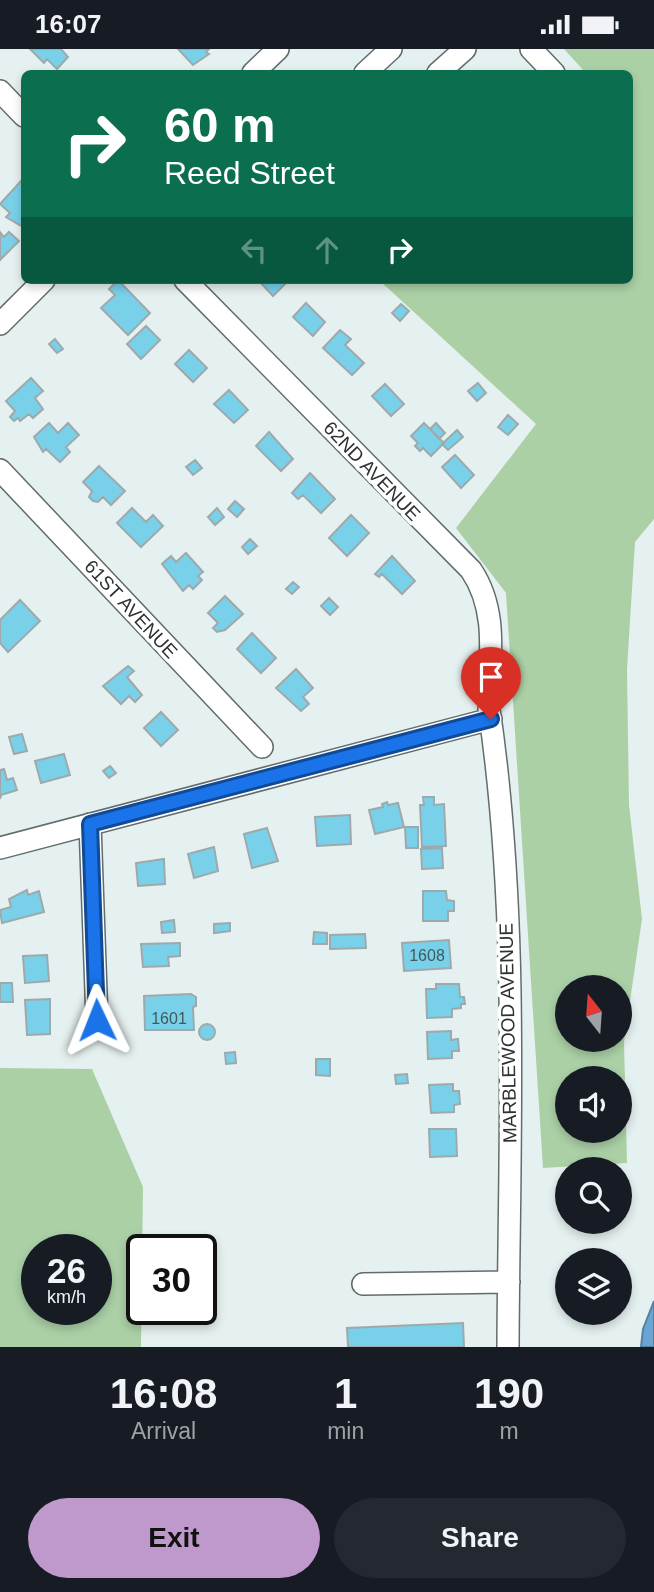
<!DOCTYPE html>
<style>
:root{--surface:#171b24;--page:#242831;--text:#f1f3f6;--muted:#9ea1a6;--accent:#c099cc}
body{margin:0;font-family:Helvetica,sans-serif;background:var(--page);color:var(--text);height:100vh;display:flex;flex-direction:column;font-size:26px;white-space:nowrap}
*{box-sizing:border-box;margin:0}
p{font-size:23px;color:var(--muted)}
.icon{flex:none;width:38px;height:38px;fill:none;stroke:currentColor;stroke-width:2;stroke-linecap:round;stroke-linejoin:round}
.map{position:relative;height:1298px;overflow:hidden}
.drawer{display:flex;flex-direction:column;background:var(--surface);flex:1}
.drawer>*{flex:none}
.top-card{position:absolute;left:21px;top:21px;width:612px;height:214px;border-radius:10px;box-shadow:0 4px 10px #0003;background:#0b6e4f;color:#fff;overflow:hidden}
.needle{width:46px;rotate:343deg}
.buttons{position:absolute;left:555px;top:926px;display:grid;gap:14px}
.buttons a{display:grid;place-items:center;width:77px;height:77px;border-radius:50%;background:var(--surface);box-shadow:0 4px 10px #0003;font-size:35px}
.speed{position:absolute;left:21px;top:1185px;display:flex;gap:14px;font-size:35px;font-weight:700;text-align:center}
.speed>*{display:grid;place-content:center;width:91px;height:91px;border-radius:50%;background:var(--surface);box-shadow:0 4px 10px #0003;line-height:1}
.speed small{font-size:18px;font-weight:400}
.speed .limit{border:4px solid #111;border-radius:10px;background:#fff;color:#111}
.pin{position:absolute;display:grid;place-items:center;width:60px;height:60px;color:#fff;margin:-72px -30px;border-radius:50% 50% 50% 0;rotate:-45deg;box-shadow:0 0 7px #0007}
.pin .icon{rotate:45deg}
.me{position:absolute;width:77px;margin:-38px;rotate:358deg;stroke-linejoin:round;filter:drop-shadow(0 0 5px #0008)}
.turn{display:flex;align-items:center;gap:24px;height:147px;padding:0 28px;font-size:32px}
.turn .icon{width:91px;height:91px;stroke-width:2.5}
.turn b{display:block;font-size:49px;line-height:60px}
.lanes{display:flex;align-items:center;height:66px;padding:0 28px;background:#0003;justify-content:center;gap:35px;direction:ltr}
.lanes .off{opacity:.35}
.eta{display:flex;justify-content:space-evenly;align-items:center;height:119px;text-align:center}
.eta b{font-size:42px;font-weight:700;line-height:49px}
.primary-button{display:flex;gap:14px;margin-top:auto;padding:14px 28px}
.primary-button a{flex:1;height:80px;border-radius:42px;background:var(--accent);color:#111;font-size:28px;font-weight:700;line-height:80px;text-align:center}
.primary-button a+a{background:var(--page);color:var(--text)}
.status{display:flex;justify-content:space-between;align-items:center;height:49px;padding:0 35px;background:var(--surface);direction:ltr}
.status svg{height:19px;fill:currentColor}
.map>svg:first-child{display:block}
.green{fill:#abd0a6;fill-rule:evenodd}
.water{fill:#69a4d2;stroke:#5782a2;stroke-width:2}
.building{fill:#78d1e9;stroke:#9fa9ac;stroke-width:2}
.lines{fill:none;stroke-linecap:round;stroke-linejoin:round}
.minor-casing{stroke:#636c6c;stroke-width:24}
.minor{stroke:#fff;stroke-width:21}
.route-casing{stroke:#114b97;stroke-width:18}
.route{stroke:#1a73e8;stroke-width:12}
.labels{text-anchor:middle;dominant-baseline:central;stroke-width:7;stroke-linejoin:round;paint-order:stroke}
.number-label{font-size:16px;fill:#405a60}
.street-label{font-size:19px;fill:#2e3232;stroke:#fff}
</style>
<div class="status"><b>16:07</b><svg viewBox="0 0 49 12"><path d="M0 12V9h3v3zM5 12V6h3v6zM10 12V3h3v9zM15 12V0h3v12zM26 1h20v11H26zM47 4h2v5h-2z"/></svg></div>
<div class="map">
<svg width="654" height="1298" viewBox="0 0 654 1298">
<rect width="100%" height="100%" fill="#e5f1f0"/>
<path class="green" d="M564,0H654V470L635,493L627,620L629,756L642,870L624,993L627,1114L543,1119L506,544L456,479L536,375L379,231H630V24H583L584,22ZM567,938H620V990H567ZM567,1029H620V1082H567Z
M0,1019L92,1020L143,1138L141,1298H0ZM37,1200H96V1260H37Z"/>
<path class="water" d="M654,1252V1298H641L643,1280Z"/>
<path class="building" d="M30,0H61L68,8L57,20L47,10L44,14Z
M178,0H209L206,3L209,5L193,16Z
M21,132L24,135L23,178L6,168L10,164L0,155Z
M0,183L4,188L9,183L19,192L0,211Z
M118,231L150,264L128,286L101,259L115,246L109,240Z
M258,231H289L273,247Z
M306,254L325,273L313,287L293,268Z
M401,255L409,262L400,272L392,264Z
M146,277L160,291L141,310L127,295Z
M340,281L351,290L345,296L364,314L352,326L323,299Z
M55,290L63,300L57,304L49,295Z
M189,301L207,319L193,333L175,315Z
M31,329L43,342L35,349L43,360L33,369L29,365L20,372L18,369L14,372L10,368L15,362L6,352Z
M478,334L486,344L477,352L468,342Z
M385,335L404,355L391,367L372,347Z
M229,341L248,361L234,374L214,355Z
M508,366L518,375L508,386L498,378Z
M49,374L58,384L68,374L79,386L66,398L70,403L60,413L46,400L43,403L34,388Z
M424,374L444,394L431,407L423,399L420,402L415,397L418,394L411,387Z
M436,374L445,384L439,390L430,380Z
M457,381L463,388L448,401L442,395Z
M269,383L293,410L281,422L256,397Z
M455,406L474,426L461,439L442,418Z
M195,411L202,419L193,426L186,418Z
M99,417L125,442L111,456L103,448L98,453L93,452L89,448L92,442L83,433Z
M310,424L335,450L321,464L303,446L298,450L292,444Z
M235,452L244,460L237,468L228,460Z
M132,459L146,473L153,466L163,477L141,498L117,474Z
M217,459L224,468L215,476L208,468Z
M351,466L369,484L347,507L329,489Z
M250,490L257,497L248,505L242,498Z
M186,504L203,523L198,527L202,531L193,540L189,536L183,542L162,515L171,507L176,513Z
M392,507L415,532L402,545L382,525L379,528L375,525Z
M293,533L299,538L292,545L286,540Z
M225,547L243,565L225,581L217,583L213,579L218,574L208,564Z
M329,549L338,558L330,566L321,557Z
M20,551L40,572L8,603L0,594V571Z
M252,584L276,609L261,624L237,600Z
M128,617L134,622L127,628L142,646L135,653L129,647L121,655L103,637Z
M296,620L313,639L303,648L309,655L301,662L276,639Z
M161,663L178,681L161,697L144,679Z
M22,685L27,702L14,705L9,688Z
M64,705L70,726L41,734L35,712Z
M110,717L116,724L109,729L103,722Z
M4,720L7,731L13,729L17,741L1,746L0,750V721Z
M423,748H434V756L444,755L446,797L422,798L420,756H424Z
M387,753L388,756L398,754L404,778L375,785L369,761L383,758L382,755Z
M350,766L351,795L317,797L315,768Z
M405,778H418V799H406Z
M267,779L278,812L252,819L244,785Z
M214,798L218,822L194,829L188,805Z
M442,799L443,819L422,820L421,800Z
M164,810L165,835L138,837L136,814Z
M27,841L28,846L39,842L44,863L2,874L0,861L11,858L9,850Z
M423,842H446L447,851L454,852V862H448V872H423Z
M174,871L175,883L162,884L161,873Z
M230,874V882L214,884V875Z
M314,883L327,884V895H313Z
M365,885L366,899L330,900V886Z
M449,891L451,919L404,922L402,894Z
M180,894V907L168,908L169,917L143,918L141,895Z
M47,906L49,932L25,934L23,907Z
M0,934H12L13,953H0Z
M436,935H459L460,948H464L465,955H461V959L452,960V968L427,969L426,940H436Z
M191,945L196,948V957L193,958L194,981H145L144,947Z
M50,950V985L27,986L25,951Z
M199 983a8 8 0 1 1 16 0a8 8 0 1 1-16 0Z
M451,982V991L458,990L459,1002H452V1009L428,1010L427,983Z
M235,1003L236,1014L226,1015L225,1004Z
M316,1010H330V1027L316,1026Z
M407,1025L408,1034L396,1035L395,1026Z
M453,1035V1042H459L460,1055L454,1056V1063L431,1064L429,1036Z
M429,1080H456L457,1107L430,1108Z
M463,1274L464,1298H348L347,1279Z"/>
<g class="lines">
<defs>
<path id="minor" d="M531,0L554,24
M253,24L278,0
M365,24L391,0
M438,24L465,0
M0,42L24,67
M185,231L471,521C496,558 491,600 489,643
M0,275L44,231
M0,421L262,698
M489,660C520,870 509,1086 508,1298
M90,775L97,971
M0,799L491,670
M363,1235L509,1233"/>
</defs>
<use href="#minor" class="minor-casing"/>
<use href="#minor" class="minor"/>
</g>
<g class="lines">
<defs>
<path id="route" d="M97,971L90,775L491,670"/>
</defs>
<use href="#route" class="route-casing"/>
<use href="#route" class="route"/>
</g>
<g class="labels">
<g class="number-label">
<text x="427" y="906">1608</text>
<text x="169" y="969">1601</text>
</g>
<g class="street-label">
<text transform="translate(372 422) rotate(46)">62ND AVENUE</text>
<text transform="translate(131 560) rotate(47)">61ST AVENUE</text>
<text transform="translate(508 984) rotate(-91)">MARBLEWOOD AVENUE</text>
</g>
</g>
</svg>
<div class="buttons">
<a><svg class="needle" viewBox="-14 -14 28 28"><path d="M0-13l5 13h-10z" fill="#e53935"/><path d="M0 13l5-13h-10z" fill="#9ea1a6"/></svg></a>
<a><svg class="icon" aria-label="sound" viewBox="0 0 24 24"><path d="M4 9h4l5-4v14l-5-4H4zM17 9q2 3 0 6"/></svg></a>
<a><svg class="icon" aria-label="search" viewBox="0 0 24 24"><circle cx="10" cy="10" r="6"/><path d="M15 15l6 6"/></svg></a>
<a><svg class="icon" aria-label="layers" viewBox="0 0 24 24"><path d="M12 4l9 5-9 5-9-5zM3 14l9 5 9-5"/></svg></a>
</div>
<div class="speed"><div>26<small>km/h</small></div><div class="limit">30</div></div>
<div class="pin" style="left:491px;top:670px;background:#d93025"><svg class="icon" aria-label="arrive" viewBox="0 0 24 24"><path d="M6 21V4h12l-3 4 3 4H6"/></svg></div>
<svg class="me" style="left:97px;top:971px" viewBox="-20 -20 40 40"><path d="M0-17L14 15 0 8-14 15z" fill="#1a73e8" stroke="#fff" stroke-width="4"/></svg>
<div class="top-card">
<div class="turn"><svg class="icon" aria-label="right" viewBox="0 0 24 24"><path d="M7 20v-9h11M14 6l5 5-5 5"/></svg><div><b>60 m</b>Reed Street</div></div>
<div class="lanes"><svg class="icon off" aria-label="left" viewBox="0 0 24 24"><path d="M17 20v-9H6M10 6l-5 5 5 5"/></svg><svg class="icon off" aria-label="ahead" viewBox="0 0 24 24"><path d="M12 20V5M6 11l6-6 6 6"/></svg><svg class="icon" aria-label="right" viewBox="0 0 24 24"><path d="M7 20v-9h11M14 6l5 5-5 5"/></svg></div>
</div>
</div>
<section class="drawer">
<div class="eta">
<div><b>16:08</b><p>Arrival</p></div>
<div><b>1</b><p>min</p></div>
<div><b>190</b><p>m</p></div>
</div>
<div class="primary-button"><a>Exit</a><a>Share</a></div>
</section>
